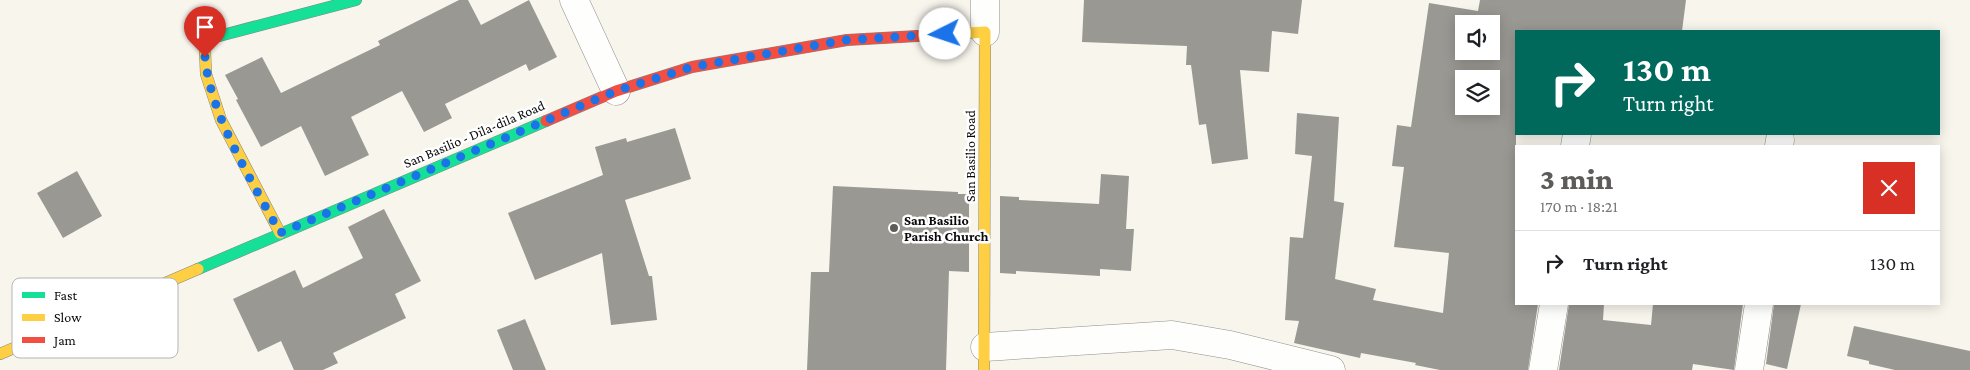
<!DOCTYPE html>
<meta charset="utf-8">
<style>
:root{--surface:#fff;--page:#f6f6f6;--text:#202124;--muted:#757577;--line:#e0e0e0;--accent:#5d5c59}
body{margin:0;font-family:"Crimson Pro",serif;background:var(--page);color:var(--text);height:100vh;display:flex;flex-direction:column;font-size:19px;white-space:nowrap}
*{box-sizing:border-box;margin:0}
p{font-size:16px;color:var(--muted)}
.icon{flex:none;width:28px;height:28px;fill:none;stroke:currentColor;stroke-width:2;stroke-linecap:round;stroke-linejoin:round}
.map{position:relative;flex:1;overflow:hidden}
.drawer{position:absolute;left:1515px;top:145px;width:425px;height:160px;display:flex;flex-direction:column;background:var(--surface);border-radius:0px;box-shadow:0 2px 12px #0003}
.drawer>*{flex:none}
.top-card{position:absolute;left:1515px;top:30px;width:425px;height:105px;border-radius:0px;box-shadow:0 2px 12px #0003;background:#00695c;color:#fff;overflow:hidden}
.buttons{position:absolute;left:1455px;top:15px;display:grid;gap:10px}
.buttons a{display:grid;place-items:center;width:45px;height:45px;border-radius:0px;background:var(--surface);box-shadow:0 2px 12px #0003;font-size:25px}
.pin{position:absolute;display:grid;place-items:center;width:42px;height:42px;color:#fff;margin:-51px -21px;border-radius:50% 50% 50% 0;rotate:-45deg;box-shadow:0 0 5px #0007}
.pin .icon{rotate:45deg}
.me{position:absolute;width:55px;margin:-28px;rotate:266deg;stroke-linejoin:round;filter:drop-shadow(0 0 4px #0008)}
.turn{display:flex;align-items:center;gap:18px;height:105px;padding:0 25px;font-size:22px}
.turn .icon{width:65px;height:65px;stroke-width:2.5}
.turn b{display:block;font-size:35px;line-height:42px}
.round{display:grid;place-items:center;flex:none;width:52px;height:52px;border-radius:0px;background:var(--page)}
.head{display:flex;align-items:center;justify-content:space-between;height:85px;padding:0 25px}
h1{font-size:30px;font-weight:800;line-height:38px;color:var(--accent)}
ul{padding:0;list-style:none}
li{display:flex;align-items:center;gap:15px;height:65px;padding:0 25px;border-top:1px solid var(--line)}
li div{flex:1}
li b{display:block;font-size:19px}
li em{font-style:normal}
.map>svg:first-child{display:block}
.building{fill:#9a9893;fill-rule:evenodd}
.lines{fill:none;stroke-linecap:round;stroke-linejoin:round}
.street-casing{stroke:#918f8c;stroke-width:29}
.fast-casing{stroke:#878682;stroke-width:12}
.slow-casing{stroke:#878682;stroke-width:12}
.jam-casing{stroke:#878682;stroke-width:12}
.street{stroke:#fefefc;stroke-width:28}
.fast{stroke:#16e098;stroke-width:11}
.slow{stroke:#ffcf43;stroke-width:11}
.jam{stroke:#f24e42;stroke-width:11}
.route{stroke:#1a73e8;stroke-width:9;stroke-dasharray:0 16.2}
.poi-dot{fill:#5d5c59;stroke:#fff;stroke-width:2}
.labels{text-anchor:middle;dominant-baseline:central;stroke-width:5;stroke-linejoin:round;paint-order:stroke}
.street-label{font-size:14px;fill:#090909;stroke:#fff}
.poi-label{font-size:14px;font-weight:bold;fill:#090909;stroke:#fff;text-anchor:start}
.key{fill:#fff;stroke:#b5b5b5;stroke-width:1}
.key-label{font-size:14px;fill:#090909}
</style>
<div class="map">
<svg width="1970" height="370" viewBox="0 0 1970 370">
<rect width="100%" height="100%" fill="#f8f5ed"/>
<path class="building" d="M459,0H468L481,25L529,0L557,57L529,71L526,64L445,104L452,118L424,132L402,91L351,117L369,155L325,176L301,126L261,147L236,100L238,99L225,75L262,57L281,93L380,45L378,41Z
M1084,0H1302L1298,34L1272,31L1269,72L1240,70L1248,159L1212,164L1206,124L1199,125L1191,65H1186L1187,46L1082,42Z
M1480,0H1686L1682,31H1516V304H1538L1528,370H1440L1415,365L1416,363L1361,353L1360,358L1294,343L1299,321L1285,320L1290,237L1303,238L1312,156L1295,154L1297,113L1339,117L1334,201L1344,203L1335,279L1376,289L1373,300L1443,313L1449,253L1394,247L1404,167L1392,166L1397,125L1411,127L1429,3L1478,11ZM1464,24H1491V51H1464ZM1464,79H1491V106H1464Z
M675,128L691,179L625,200L649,276H652L657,320L611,325L602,253L535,280L508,213L603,175L595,147L626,138L627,142Z
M77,171L102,216L63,238L37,193Z
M1101,174L1129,176L1126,229H1134L1131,271L1100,269V276L1016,271V274L1000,273V196L1019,197V200L1099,204Z
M833,186L958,192V194H969V272L949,271L946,370H807L811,272H829Z
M384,209L421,281L395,294L406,318L333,353L338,363L323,370H294L281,341L258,352L233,299L295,270L303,288L363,258L348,227Z
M1569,304H1604L1603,320L1651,325L1653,304H1743L1734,370L1693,364L1692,370H1559Z
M1774,304H1801L1787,369L1766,364Z
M525,319L546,370H513L497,330Z
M1854,326L1970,351V370H1895L1869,364V361L1847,356Z"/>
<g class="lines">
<defs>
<path id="street" d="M574,0L616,91
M985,0V32
M1575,146L1577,134
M1779,146L1780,140
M985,347L1172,335L1230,345L1331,370
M1543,370L1554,304
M1749,370L1759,304"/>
<path id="fast" d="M205,51L204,40L356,0
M198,269L546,121"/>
<path id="slow" d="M935,35L985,32L984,370
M205,51L206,74L221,120L280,233
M0,354L198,269"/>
<path id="jam" d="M546,121L616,91L692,67L847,40L935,35"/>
</defs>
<use href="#street" class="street-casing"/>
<use href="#fast" class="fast-casing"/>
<use href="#slow" class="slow-casing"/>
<use href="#jam" class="jam-casing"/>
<use href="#street" class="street"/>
<use href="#fast" class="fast"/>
<use href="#slow" class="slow"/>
<use href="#jam" class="jam"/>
</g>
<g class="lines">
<path class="route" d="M205,57C210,115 252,181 280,233L616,91L692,67L846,40L945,34"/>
</g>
<circle class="poi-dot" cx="894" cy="228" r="5"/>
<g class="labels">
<g class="street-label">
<text transform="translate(474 134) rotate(-23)">San Basilio - Dila-dila Road</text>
<text transform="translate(970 156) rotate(-90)">San Basilio Road</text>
</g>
<g class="poi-label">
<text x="904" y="220">San Basilio<tspan x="904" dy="16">Parish Church</tspan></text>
</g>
</g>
<rect x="12" y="278" width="166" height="80" rx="8" class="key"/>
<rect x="22" y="292" width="23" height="6" fill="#16e098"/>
<rect x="22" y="314" width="23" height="7" fill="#ffcf43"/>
<rect x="22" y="337" width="23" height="6" fill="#f24e42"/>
<g class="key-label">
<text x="54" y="300">Fast</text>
<text x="54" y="322">Slow</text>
<text x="54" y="345">Jam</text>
</g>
</svg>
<div class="buttons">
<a><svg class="icon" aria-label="sound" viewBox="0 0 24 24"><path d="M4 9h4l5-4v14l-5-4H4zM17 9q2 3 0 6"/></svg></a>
<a><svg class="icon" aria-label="layers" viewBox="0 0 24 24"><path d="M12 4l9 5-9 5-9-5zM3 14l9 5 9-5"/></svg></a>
</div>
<div class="pin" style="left:205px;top:57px;background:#d93025"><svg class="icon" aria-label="arrive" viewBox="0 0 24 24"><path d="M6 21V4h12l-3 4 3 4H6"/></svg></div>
<svg class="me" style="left:945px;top:34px" viewBox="-20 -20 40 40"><circle r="19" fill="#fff"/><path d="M0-13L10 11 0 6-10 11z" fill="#1a73e8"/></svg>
<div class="top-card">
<div class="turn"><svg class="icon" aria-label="right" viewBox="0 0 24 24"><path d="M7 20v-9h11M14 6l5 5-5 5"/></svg><div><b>130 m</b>Turn right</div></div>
</div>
<section class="drawer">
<div class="head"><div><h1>3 min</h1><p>170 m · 18:21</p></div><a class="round" style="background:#d93025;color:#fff"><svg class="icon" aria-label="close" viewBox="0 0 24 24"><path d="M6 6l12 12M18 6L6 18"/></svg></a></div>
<ul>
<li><svg class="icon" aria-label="right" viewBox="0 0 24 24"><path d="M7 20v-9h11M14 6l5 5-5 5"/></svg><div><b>Turn right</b></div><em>130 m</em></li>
</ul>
</section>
</div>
